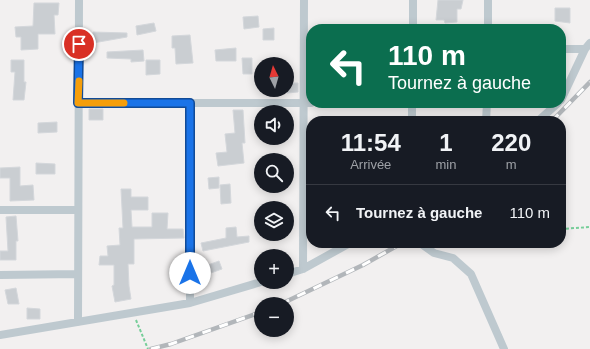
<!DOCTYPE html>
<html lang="fr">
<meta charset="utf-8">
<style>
:root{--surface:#171b24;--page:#20242c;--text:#f1f3f6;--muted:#9ea1a6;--line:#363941}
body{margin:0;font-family:Helvetica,sans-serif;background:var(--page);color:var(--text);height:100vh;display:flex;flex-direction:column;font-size:15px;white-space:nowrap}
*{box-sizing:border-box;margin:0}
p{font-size:13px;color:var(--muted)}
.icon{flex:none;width:22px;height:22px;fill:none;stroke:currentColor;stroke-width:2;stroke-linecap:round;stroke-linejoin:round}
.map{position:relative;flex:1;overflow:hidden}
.drawer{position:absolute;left:306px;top:116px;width:260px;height:132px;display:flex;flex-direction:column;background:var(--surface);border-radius:16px;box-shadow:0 2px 10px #0003}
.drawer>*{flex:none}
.banner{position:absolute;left:306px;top:24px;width:260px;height:84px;border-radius:16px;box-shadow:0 2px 10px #0003;background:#0b6e4f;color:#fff;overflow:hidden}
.needle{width:26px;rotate:355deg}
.fabs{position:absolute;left:254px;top:57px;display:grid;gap:8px}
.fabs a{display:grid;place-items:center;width:40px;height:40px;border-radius:50%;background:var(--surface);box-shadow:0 2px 10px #0003;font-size:20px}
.pin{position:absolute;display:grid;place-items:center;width:34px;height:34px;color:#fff;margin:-17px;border:2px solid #fff;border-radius:50%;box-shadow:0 1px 4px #0007}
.me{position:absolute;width:44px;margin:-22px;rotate:0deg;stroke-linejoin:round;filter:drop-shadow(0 0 3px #0008)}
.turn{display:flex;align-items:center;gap:14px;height:84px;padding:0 16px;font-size:18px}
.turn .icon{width:52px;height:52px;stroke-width:2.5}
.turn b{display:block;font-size:28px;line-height:34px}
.eta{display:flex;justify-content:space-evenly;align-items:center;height:68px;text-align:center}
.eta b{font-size:24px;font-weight:800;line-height:28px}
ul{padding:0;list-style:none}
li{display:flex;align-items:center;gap:12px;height:56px;padding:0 16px;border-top:1px solid var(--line)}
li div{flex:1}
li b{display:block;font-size:15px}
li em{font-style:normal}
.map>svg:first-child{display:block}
.building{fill:#caced2;stroke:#d4d7db}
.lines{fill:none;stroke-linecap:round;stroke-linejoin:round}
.path{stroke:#76ce99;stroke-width:2;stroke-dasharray:3 2;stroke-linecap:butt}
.minor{stroke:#bec9cf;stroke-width:8}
.rail-casing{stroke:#b2b6ba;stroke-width:4.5}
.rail{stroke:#fff;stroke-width:3;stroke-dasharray:9;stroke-linecap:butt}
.route-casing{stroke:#114b97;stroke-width:10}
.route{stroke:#1a73e8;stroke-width:7}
.slow{stroke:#f59e0b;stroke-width:7}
</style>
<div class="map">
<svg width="590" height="349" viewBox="0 0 590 349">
<rect width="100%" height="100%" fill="#f2f0f0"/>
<path class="building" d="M438,0H463L461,9H457V22L445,23L444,20H436Z
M34,3H59L58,15H54L55,34H38V49L21,50V37H16L15,27L33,26Z
M555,8H570V23L555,21Z
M258,16L259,27L244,29L243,17Z
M154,23L156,31L137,35L136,26Z
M274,28V40H263V29Z
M93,32L127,33V37L93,43Z
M190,35L193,63L176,64L175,48H172V36Z
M236,48V61H216L215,50Z
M143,50L144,61L131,62V59L107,58V52Z
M242,58H252V74H243Z
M11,60H24V82H26L24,100H13L15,72H11Z
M146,60H160V74L146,75Z
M287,83H298V92L287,93Z
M89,109H103V120H89Z
M233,110H243L245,143H242L244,163L218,166L216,153L227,152L225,134L235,133Z
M57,122V132L38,133V123Z
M36,163L55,164V174H36Z
M20,167V186L33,185L34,200L10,201V178H0V168Z
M219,177V188L209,189L208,178Z
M230,184L231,203L221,204L220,185Z
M121,189H131V197H148V210H131L132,227H152V213H168L167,229H183L184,238L134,239V264H128L129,286L131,299L115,302L112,286L114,285V265H99L100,256H108L107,246L120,245L119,228H123Z
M16,216L18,241H16V260H0V251H8L6,217Z
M236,227L237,237L249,236V242L203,251L201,243L226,238V228Z
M219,261L222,269L208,274L205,266Z
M16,288L19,304H8L5,290Z
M27,308L40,309V319H27Z"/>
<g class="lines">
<path class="path" d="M561,229L590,227
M136,320L148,349"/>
<path class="minor" d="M413,29V0
M488,29V0
M561,49H585
M561,100L585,49L590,43
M79,103H311
M190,103V303
M412,121V103
M486,121L487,103
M538,121L558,103
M0,210H78
M420,243L434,253L453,258L471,274L504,349
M303,269L304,0
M287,274L303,269L350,243
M0,275L78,274
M78,322L79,0
M0,335L190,303L261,282"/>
<defs>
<path id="rail" d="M552,121L590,82
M281,304L363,265L402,243
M151,349L171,344L261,312"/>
</defs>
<use href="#rail" class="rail-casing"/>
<use href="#rail" class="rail"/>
</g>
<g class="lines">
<defs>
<path id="route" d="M79,44L78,103H190V273"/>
</defs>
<use href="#route" class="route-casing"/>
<use href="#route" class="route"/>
<path class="slow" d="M79,81L78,103H124"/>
</g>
</svg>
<div class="fabs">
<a><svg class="needle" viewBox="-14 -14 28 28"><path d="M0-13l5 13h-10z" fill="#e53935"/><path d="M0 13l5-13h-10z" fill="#9ea1a6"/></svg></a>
<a><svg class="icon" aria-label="sound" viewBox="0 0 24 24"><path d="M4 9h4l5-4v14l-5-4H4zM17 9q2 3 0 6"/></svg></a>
<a><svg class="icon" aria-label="search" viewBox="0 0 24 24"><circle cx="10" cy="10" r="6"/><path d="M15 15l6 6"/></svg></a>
<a><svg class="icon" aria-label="layers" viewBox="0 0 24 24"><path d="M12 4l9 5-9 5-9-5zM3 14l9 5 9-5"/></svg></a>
<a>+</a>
<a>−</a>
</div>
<div class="pin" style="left:79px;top:44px;background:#d93025"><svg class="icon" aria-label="arrive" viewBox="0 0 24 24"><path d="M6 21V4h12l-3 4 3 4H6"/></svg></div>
<svg class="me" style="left:190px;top:273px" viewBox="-20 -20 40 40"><circle r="19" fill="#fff"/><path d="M0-13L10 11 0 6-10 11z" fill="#1a73e8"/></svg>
<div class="banner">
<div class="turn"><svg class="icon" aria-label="left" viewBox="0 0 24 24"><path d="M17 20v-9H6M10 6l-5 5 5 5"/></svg><div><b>110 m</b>Tournez à gauche</div></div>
</div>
<section class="drawer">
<div class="eta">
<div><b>11:54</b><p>Arrivée</p></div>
<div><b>1</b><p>min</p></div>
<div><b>220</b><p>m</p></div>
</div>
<ul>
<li><svg class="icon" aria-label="left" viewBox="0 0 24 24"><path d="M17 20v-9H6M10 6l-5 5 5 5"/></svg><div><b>Tournez à gauche</b></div><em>110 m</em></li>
</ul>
</section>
</div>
